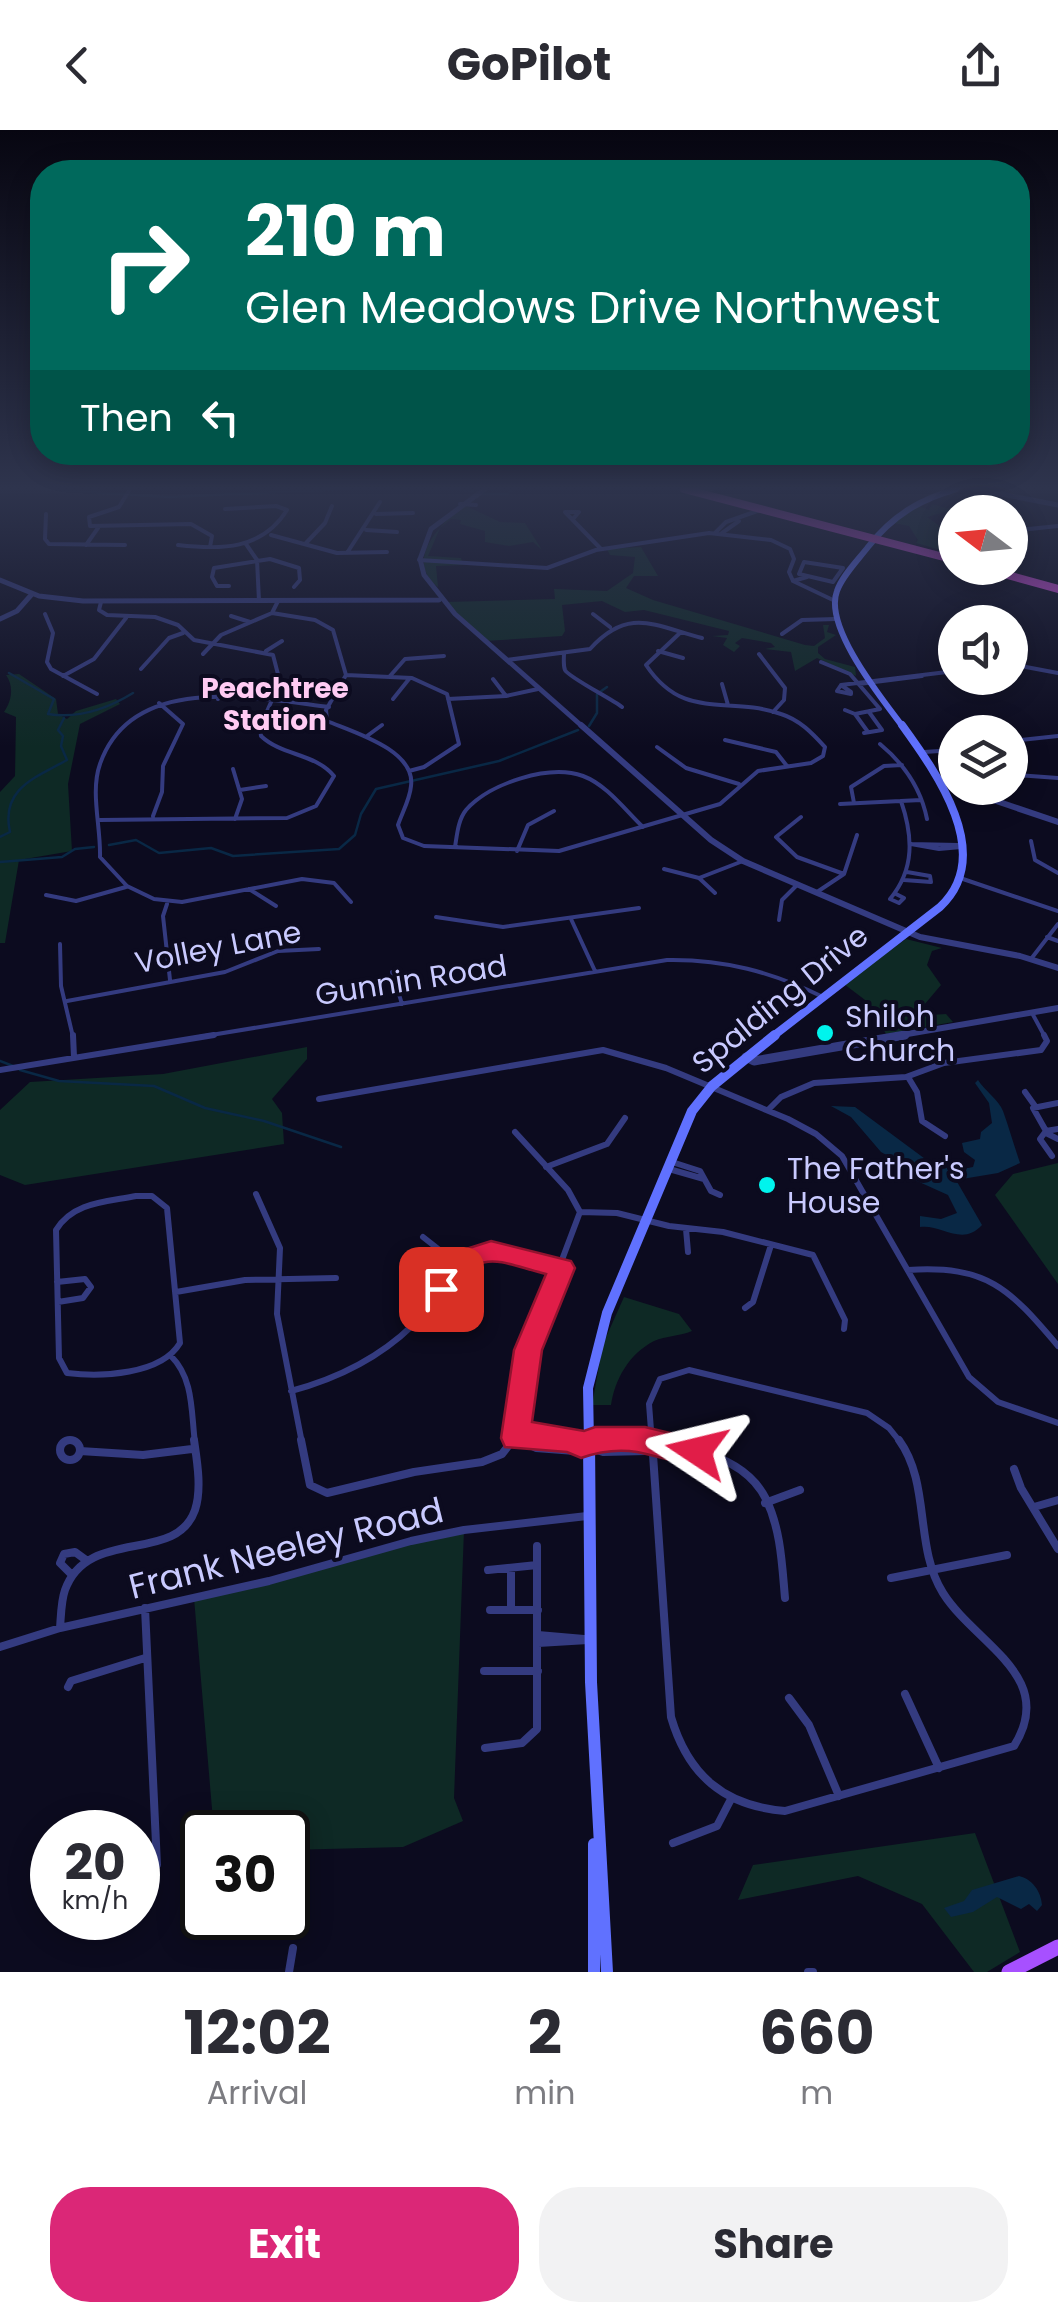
<!DOCTYPE html>
<style>
:root{--surface:#fff;--page:#f2f2f3;--text:#2b2b33;--muted:#7c7c81;--accent:#db2777}
body{margin:0;font-family:Poppins,sans-serif;background:var(--page);color:var(--text);height:100vh;display:flex;flex-direction:column;font-size:38px;white-space:nowrap}
*{box-sizing:border-box;margin:0}
p{font-size:32px;color:var(--muted)}
.icon{flex:none;width:55px;height:55px;fill:none;stroke:currentColor;stroke-width:2;stroke-linecap:round;stroke-linejoin:round}
.map{position:relative;height:1842px;overflow:hidden}
.drawer{display:flex;flex-direction:column;background:var(--surface);flex:1}
.drawer>*{flex:none}
.top-card{position:absolute;left:30px;top:30px;width:1000px;height:305px;border-radius:40px;box-shadow:0 5px 25px #0003;background:#00695c;color:#fff;overflow:hidden}
.needle{width:65px;rotate:286deg}
.controls{position:absolute;left:938px;top:365px;display:grid;gap:20px}
.controls a{display:grid;place-items:center;width:90px;height:90px;border-radius:50%;background:var(--surface);box-shadow:0 5px 25px #0003;font-size:50px}
.speed{position:absolute;left:30px;top:1680px;display:flex;gap:20px;font-size:50px;font-weight:700;text-align:center}
.speed>*{display:grid;place-content:center;width:130px;height:130px;border-radius:50%;background:var(--surface);box-shadow:0 5px 25px #0003;line-height:1}
.speed small{font-size:25px;font-weight:400}
.speed .limit{border:5px solid #111;border-radius:15px;background:#fff;color:#111}
.pin{position:absolute;display:grid;place-items:center;width:85px;height:85px;color:#fff;margin:-42px;border-radius:20px;box-shadow:0 5px 15px #0006}
.me{position:absolute;width:110px;margin:-55px;rotate:280deg;stroke-linejoin:round;filter:drop-shadow(0 0 8px #0008)}
.turn{display:flex;align-items:center;gap:35px;height:210px;padding:0 50px;font-size:45px}
.turn .icon{width:130px;height:130px;stroke-width:2.5}
.turn b{display:block;font-size:70px;line-height:85px}
.then{display:flex;align-items:center;height:95px;padding:0 50px;background:#0003;gap:20px;font-size:38px}
.eta{display:flex;justify-content:space-evenly;align-items:center;height:170px;text-align:center}
.eta b{font-size:60px;font-weight:700;line-height:70px}
.action{display:flex;gap:20px;margin-top:auto;padding:20px 50px}
.action a{flex:1;height:115px;border-radius:40px;background:var(--accent);color:#fff;font-size:40px;font-weight:700;line-height:115px;text-align:center}
.action a+a{background:var(--page);color:var(--text)}
header{display:flex;justify-content:space-between;align-items:center;height:130px;padding:0 50px;background:var(--surface);font-size:45px;font-weight:700}
.map>svg:first-child{display:block}
.green{fill:#0e2925}
.water{fill:#092845}
.lines{fill:none;stroke-linecap:round;stroke-linejoin:round}
.stream{stroke:#092845;stroke-width:2.5}
.minor-far2{stroke:#343b80;stroke-width:4}
.minor-far1{stroke:#343b80;stroke-width:6}
.minor{stroke:#343b80;stroke-width:8}
.tertiary-far2{stroke:#343b80;stroke-width:5}
.tertiary-far1{stroke:#343b80;stroke-width:6}
.tertiary{stroke:#343b80;stroke-width:9}
.secondary-far3{stroke:#6071ff;stroke-width:6}
.secondary-far2{stroke:#6071ff;stroke-width:8}
.secondary-far1{stroke:#6071ff;stroke-width:10}
.secondary{stroke:#6071ff;stroke-width:12}
.primary{stroke:#a750ff;stroke-width:15}
.trunk{stroke:#d34ada;stroke-width:8}
.route{fill:#e11d48;stroke:#92132f;stroke-width:2.5}
.poi-dot{fill:#00f4ed;stroke:#0c0b1f;stroke-width:4}
.labels{text-anchor:middle;dominant-baseline:central;stroke-width:8;stroke-linejoin:round;paint-order:stroke}
.far-neighbourhood-label{font-size:28px;font-weight:bold;fill:#ffcbf3;stroke:#0c0b1f}
.street-label{font-size:30px;fill:#c9caff;stroke:#0c0b1f}
.poi-label{font-size:30px;fill:#c9caff;stroke:#0c0b1f;text-anchor:start}
.near-street-label{font-size:35px;fill:#c9caff;stroke:#0c0b1f}
</style>
<header><svg class="icon" aria-label="back" viewBox="0 0 24 24"><path d="M15 5l-7 7 7 7"/></svg>GoPilot<svg class="icon" aria-label="share" viewBox="0 0 24 24"><path d="M12 15V3M7 8l5-5 5 5M5 13v7h14v-7"/></svg></header>
<div class="map">
<svg width="1058" height="1842" viewBox="0 0 1058 1842">
<rect width="100%" height="100%" fill="#0c0b1f"/>
<path class="green" d="M1005,371L1007,374L999,382H945L927,387L945,400H955V405L944,403L936,409L955,415V424L916,413L918,410L909,396L893,393L915,375L929,380L932,374C953,381 987,387 1005,371Z
M464,375L500,392L525,393L542,420L533,412L509,416L485,412V401L460,394L461,390L451,389L440,398L428,426L461,428L463,435L436,436L438,457C403,430 441,394 464,375Z
M641,417L658,446H634L626,458L653,470L805,515L814,516L825,508L823,495H829L827,502L836,505L818,517V523L825,529L855,537L856,546L817,528L795,541L791,522L765,519L775,517L771,513L742,508L735,513L740,516L734,522L723,515L727,508L712,506L728,505L729,501L644,480L625,482L602,471L562,475L565,501L562,506L485,511L446,472L555,469L554,459L607,461L633,443L635,427L610,425L607,419Z
M19,544L56,569L58,584L67,589L76,581L116,569L120,574L80,594L68,654L72,721L19,730L5,813H0V662L15,646L16,587L4,582C12,571 14,556 6,545Z
M906,809L942,818L932,821L927,835L941,855L924,875L931,885L946,884L953,892L886,904L869,873L844,854Z
M307,917V929L272,969L282,983L284,1014L25,1055L0,1045V980L30,952L163,944Z
M1058,1033V1154L995,1065L1013,1044Z
M624,1167L679,1184L692,1201C680,1206 666,1206 654,1211C629,1224 615,1249 611,1275H592L603,1214Z
M464,1400L454,1668L463,1691L403,1717L288,1720V1702H214L194,1468Z
M975,1703L1020,1822L987,1842H974L922,1774L858,1746L738,1770L753,1735Z"/>
<path class="water" d="M978,950C984,960 999,970 1003,981C1009,998 1014,1015 1020,1033L998,1043L956,1050L982,1095C962,1117 942,1094 920,1097V1086L941,1089L957,1083L948,1065L917,1051L903,1034L881,1022L851,987L831,976L855,977L936,1037L968,1038L973,1037L975,1030L964,1022L962,1013L980,1009L981,1002L992,993L989,973L975,953Z
M1019,1746C1032,1749 1041,1761 1042,1775L1037,1781L1029,1774L1021,1779L997,1767L973,1782L951,1787L944,1778L964,1771L972,1760Z"/>
<g class="lines">
<path class="stream" d="M38,359L169,367L345,359
M453,359L473,361
M484,364H507L514,359
M9,543L54,569L48,584C79,589 107,579 133,563
M589,596L597,583V564L607,557
M0,707L10,702C0,658 37,647 67,630L61,616L63,606L58,600L64,588
M109,715L136,710L159,723L211,718L233,726L339,719L355,705L361,684L376,659L499,631L578,600
M0,732L62,727L75,719L94,717
M0,931L13,936
M20,940L59,951L154,956L205,978L264,991L341,1017"/>
<path class="minor-far2" d="M130,359L119,377L89,387L90,396L191,394L212,406L210,417
M700,360L713,359
M460,374L476,375
M46,384L45,409L49,414L125,415
M376,384L413,383
M573,389L579,382H565L601,419
M366,400L397,402
M1010,401L1058,396
M715,403L726,392L760,380
M722,403L739,391
M271,405L337,423L387,422
M306,413L325,393L332,376
M246,414L257,430L259,471
M86,415L98,398
M178,415C221,420 262,420 287,380L276,376L225,379
M347,423L380,372
M419,430L547,438L596,420L709,403L771,410L790,419L794,429L789,442L793,451
M804,432L843,438L833,452L799,444Z
M793,451L807,447
M793,451L833,470
M229,456H217L212,447L214,438L270,429L299,438L300,450L294,457
M272,483L315,490L333,500L346,545L326,580L327,591C353,602 416,620 411,656C410,669 402,683 398,695L403,708L424,716L559,721L720,674L758,641L811,633L823,626L825,617C812,603 800,590 781,584C726,565 684,592 646,535L681,502
M45,484L53,503L47,532L51,539L97,564
M593,484L610,497
M231,486L250,492
M949,494L955,499
M782,504L802,490L836,489
M266,521L282,511
M658,521L683,528
M564,523C564,529 563,535 565,540C568,547 612,569 622,577
M203,524L221,505L272,483L278,471
M759,524L785,558L784,570L773,582
M507,530L590,519C628,477 653,495 702,508
M821,532L850,544L880,579L855,584L845,580
M1010,534L1058,543
M141,539L169,508L183,503
M346,545L412,548L447,564L459,614L424,637L409,641
M63,546L94,529L126,488
M390,546L405,529L444,526
M493,549L506,566
M722,554L728,575
M859,554L922,546
M841,555L955,541
M841,555L851,562V564L837,561Z
M218,569L221,551
M393,569L409,549
M448,569L506,566L538,559
M329,577C255,568 132,542 100,634C90,662 101,697 100,727L127,756L154,769L182,772L302,749L334,753L351,772
M855,584L868,602
M864,603L882,600L869,582
M367,606L382,595
M725,610L776,622L787,636
M1010,611L1020,633L1010,656
M1011,611L1058,606
M880,614C903,633 921,659 927,689
M657,617L686,638L739,654
M924,622L955,620
M233,639L242,669L235,689
M1017,645L1058,648
M240,660L266,656
M854,673L851,657L884,636L902,635
M840,674L921,670
M153,686L162,662L163,636L183,594L159,573
M801,687L776,707L797,727L844,744
M100,690L287,688L316,676L334,646C315,623 282,626 261,606L260,597L280,552L273,525L194,510L178,495L155,487L107,485L99,480L101,472
M1031,711L1035,730L1058,743
M910,714L958,715
M911,714L939,719L961,717
M455,717C457,705 458,690 466,680C490,653 549,634 583,646C607,655 625,680 643,697
M517,721L528,695L554,681
M664,739L699,748L715,763
M699,748L743,731
M963,749L1058,781
M904,750L931,752L930,746L907,742
M249,759L276,776
M817,762L844,744L857,705
M896,764L904,768L899,773L890,769C915,739 913,706 901,671
M46,765L76,771L126,757
M167,774L163,786L170,850
M436,787L503,797L639,778
M571,789L595,841
M779,790L782,770L796,756
M1047,807L1058,811
M60,814L61,856L73,907
M1031,829L1058,794
M392,842L402,874
M67,871L225,842L278,821L319,819
M1032,883L1045,907
M199,907L667,830C724,829 772,842 823,867"/>
<path class="minor-far1" d="M73,905L74,927
M0,940L214,905
M908,947L917,962L922,991L945,1006
M1025,962L1035,976
M319,969L603,920L666,938L788,989L816,1004L842,1026L969,1247L998,1272L1058,1293
M768,980L781,967L814,953L906,947L944,933L1041,920L1047,911L1044,905
M1046,1001L1058,999
M1046,1003L1058,1009
M1052,1026L1040,1009L1046,1001L1033,978L1058,973
M672,1032L700,1041L711,1061L720,1065
M546,1037L607,1014L625,988
M669,1039L704,1049
M256,1064L280,1118L277,1184L302,1313
M136,1066H152L167,1078L180,1213C161,1245 101,1247 67,1243L59,1228L56,1100C73,1072 106,1072 136,1066Z
M580,1082L617,1083L669,1096L723,1102L813,1125L845,1190L844,1199
M686,1099L688,1122
M423,1107L456,1133
M908,1140C987,1135 1009,1158 1058,1216
M57,1152L85,1149L91,1157L83,1168L58,1172
M176,1162L245,1150L336,1148
M745,1178L753,1172L771,1115
M171,1226C194,1249 191,1282 195,1313
M291,1261C336,1249 379,1228 413,1195C435,1173 445,1131 479,1122C505,1115 538,1130 562,1138
M516,1308L535,1305L572,1313
M516,1308L522,1313
M512,1313L528,1220L580,1082L568,1060L515,1002
M592,1313H646
M652,1313L649,1274L660,1249L689,1240L867,1283L889,1298L901,1313"/>
<path class="minor" d="M60 1320a10 10 0 1 1 20 0a10 10 0 1 1-20 0Z
M301,1310L310,1355L327,1363L414,1342L482,1332L502,1324L513,1310
M519,1310L536,1318L575,1321L581,1315
M563,1310L603,1322L646,1321L651,1316
M607,1310C659,1312 740,1316 766,1369C781,1400 782,1435 785,1468
M652,1310L671,1587C688,1645 724,1676 785,1681L1014,1616C1058,1546 975,1514 943,1463C914,1417 931,1354 899,1310
M591,1314L595,1310
M80,1321L143,1325L192,1319
M1014,1339L1021,1358L1058,1419
M765,1373L800,1360
M1034,1377L1058,1370
M511,1438V1480
M488,1440L537,1435
M71,1444L60,1433L64,1424L75,1422L86,1430
M891,1448L1007,1425
M490,1480H538
M60,1498C61,1486 61,1471 65,1460C88,1396 176,1435 195,1380C202,1359 197,1331 194,1310
M538,1505L584,1509
M538,1513L588,1510
M0,1517L60,1498L269,1451L411,1411L464,1400L587,1386
M484,1541H538
M68,1557L71,1551L145,1528
M905,1564L939,1638
M789,1568L809,1595L839,1666
M485,1618L522,1613L537,1599V1416
M673,1713L717,1696L730,1671
M138,1743L157,1735L145,1478
M289,1842L293,1818
M808,1842H813"/>
<path class="tertiary-far2" d="M485,359L431,399L420,429L424,445L455,484L583,597
M975,359L1058,375
M0,450L39,466L83,471L439,470
M0,489L17,481L32,464"/>
<path class="tertiary-far1" d="M581,595L711,710L743,731L920,807L1020,826L1058,838
M958,658L1058,692
M890,907L1058,878"/>
<path class="tertiary" d="M746,927L754,931L905,905"/>
<path class="secondary-far3" d="M903,597C883,570 823,497 837,461C842,446 858,430 868,417C892,386 920,369 957,359"/>
<path class="secondary-far2" d="M772,907L940,777C996,725 936,642 902,595"/>
<path class="secondary-far1" d="M589,1313L588,1258L607,1183L692,981L712,956L775,905"/>
<path class="secondary" d="M589,1310L591,1552L607,1842
M594,1714V1842"/>
<path class="primary" d="M1009,1842L1058,1817"/>
<path class="trunk" d="M684,359L955,430
M982,438L1058,459"/>
</g>
<linearGradient id="sky" x2="0" y2="1"><stop stop-color="#070611"/><stop offset="0.58" stop-color="#2e344d"/><stop offset="1" stop-color="#2e344d" stop-opacity="0"/></linearGradient>
<rect width="1058" height="617" fill="url(#sky)"/>
<path class="route" d="M491,1111L571,1131L575,1138L542,1220L532,1292L584,1301L595,1297H645L708,1312L712,1321L708,1330C684,1338 660,1326 637,1322C618,1319 598,1322 581,1328L567,1322L505,1317L501,1308L514,1220L546,1144C497,1132 479,1115 450,1167L441,1170L432,1167L428,1159L447,1125Z"/>
<g class="poi-dot">
<circle cx="825" cy="903" r="10"/>
<circle cx="767" cy="1055" r="10"/>
</g>
<g class="labels">
<g class="far-neighbourhood-label">
<text x="275" y="558">Peachtree<tspan x="275" dy="32">Station</tspan></text>
</g>
<g class="street-label">
<text transform="translate(218 817) rotate(-11)">Volley Lane</text>
<text transform="translate(411 850) rotate(-9)">Gunnin Road</text>
<text transform="translate(780 869) rotate(-39)">Spalding Drive</text>
</g>
<g class="poi-label">
<text x="845" y="886">Shiloh<tspan x="845" dy="34">Church</tspan></text>
<text x="787" y="1038">The Father's<tspan x="787" dy="34">House</tspan></text>
</g>
<g class="near-street-label">
<text transform="translate(286 1418) rotate(-14)">Frank Neeley Road</text>
</g>
</g>
</svg>
<div class="controls">
<a><svg class="needle" viewBox="-14 -14 28 28"><path d="M0-13l5 13h-10z" fill="#e53935"/><path d="M0 13l5-13h-10z" fill="#7c7c81"/></svg></a>
<a><svg class="icon" aria-label="sound" viewBox="0 0 24 24"><path d="M4 9h4l5-4v14l-5-4H4zM17 9q2 3 0 6"/></svg></a>
<a><svg class="icon" aria-label="layers" viewBox="0 0 24 24"><path d="M12 4l9 5-9 5-9-5zM3 14l9 5 9-5"/></svg></a>
</div>
<div class="speed"><div>20<small>km/h</small></div><div class="limit">30</div></div>
<div class="pin" style="left:441px;top:1159px;background:#d93025"><svg class="icon" aria-label="arrive" viewBox="0 0 24 24"><path d="M6 21V4h12l-3 4 3 4H6"/></svg></div>
<svg class="me" style="left:697px;top:1321px" viewBox="-20 -20 40 40"><path d="M0-17L14 15 0 8-14 15z" fill="#e11d48" stroke="#fff" stroke-width="4"/></svg>
<div class="top-card">
<div class="turn"><svg class="icon" aria-label="right" viewBox="0 0 24 24"><path d="M7 20v-9h11M14 6l5 5-5 5"/></svg><div><b>210 m</b>Glen Meadows Drive Northwest</div></div>
<div class="then">Then<svg class="icon" aria-label="left" viewBox="0 0 24 24"><path d="M17 20v-9H6M10 6l-5 5 5 5"/></svg></div>
</div>
</div>
<section class="drawer">
<div class="eta">
<div><b>12:02</b><p>Arrival</p></div>
<div><b>2</b><p>min</p></div>
<div><b>660</b><p>m</p></div>
</div>
<div class="action"><a>Exit</a><a>Share</a></div>
</section>
